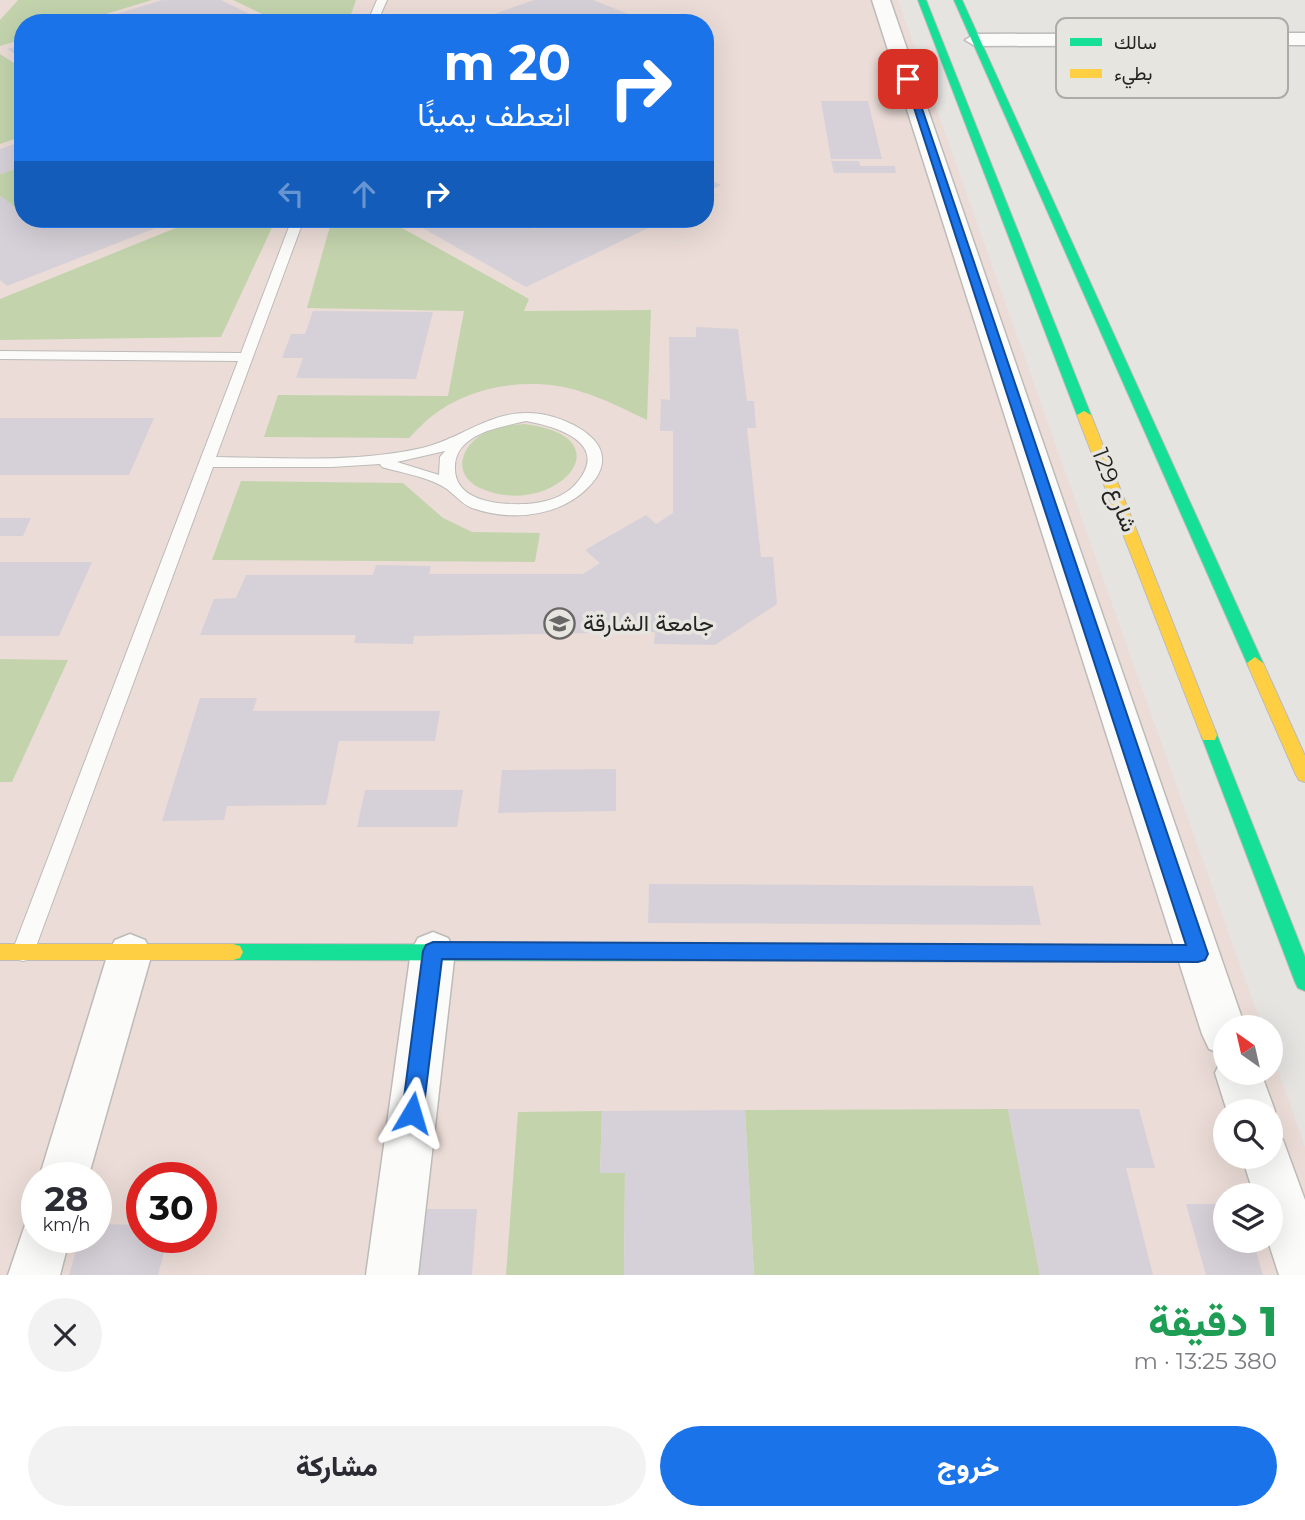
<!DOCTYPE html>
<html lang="ar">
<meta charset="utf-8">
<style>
:root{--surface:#fff;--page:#f2f2f3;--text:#2b2b33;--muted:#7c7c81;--accent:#1a73e8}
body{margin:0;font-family:Montserrat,Vazirmatn,sans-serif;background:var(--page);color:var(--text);direction:rtl;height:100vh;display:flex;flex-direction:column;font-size:26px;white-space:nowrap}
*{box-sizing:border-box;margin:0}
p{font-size:23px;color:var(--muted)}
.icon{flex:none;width:38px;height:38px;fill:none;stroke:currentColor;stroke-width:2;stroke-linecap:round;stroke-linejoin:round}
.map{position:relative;height:1275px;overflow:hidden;direction:ltr}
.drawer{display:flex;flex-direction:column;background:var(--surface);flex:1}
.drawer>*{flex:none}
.top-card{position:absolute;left:14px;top:14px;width:700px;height:214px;border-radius:28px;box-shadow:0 7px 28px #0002;direction:rtl;background:#1a73e8;color:#fff;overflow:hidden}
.needle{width:46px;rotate:326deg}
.controls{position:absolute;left:1213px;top:1015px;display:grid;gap:14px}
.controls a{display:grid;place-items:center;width:70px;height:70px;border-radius:50%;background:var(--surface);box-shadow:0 7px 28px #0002;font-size:35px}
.speed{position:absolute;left:21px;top:1162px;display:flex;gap:14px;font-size:35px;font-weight:700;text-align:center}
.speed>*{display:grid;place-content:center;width:91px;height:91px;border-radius:50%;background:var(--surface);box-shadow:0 7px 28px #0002;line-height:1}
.speed small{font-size:18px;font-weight:400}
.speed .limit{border:10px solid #d22;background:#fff;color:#111}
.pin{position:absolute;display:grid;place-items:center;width:60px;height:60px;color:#fff;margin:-30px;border-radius:14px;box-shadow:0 4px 10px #0006}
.me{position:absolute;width:77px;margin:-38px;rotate:7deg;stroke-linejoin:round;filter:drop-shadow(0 0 5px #0008)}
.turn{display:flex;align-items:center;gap:24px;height:147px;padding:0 28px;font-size:32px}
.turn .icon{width:91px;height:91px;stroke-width:2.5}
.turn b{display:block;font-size:49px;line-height:60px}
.lanes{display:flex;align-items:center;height:66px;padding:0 28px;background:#0003;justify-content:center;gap:35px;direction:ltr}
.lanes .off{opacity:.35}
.round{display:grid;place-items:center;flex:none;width:74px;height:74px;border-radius:37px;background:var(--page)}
.headline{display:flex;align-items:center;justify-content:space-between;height:119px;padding:0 28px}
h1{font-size:42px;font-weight:800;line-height:52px;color:#1e9e55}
.primary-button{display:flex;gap:14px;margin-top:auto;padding:14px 28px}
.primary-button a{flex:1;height:80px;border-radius:42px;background:var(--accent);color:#fff;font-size:28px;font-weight:800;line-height:80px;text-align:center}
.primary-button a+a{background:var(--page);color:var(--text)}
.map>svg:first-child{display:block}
.education{fill:#ebdcd7;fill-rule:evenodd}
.green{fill:#c3d4ad}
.building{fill:#d6d1d8}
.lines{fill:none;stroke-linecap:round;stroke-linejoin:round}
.lane-casing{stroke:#bcbbb8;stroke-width:2}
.street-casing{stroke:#bcbbb8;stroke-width:3}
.fast-casing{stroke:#bcbbb8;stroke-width:2}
.slow-casing{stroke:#bcbbb8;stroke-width:2}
.lane{fill:#fbfbfa;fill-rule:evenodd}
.street{fill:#fbfbfa;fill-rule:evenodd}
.fast{fill:#16e098;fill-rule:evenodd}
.slow{fill:#ffcf43;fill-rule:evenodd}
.route{fill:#1a73e8;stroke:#114b97;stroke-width:2}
.labels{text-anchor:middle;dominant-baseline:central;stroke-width:7;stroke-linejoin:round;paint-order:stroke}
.street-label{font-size:23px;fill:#242422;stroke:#e7e5e0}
.poi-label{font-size:23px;fill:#242422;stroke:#e7e5e0;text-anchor:start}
.key{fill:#e7e5e0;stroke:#acaba7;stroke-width:2}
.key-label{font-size:19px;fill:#242422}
</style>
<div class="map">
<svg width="1305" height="1275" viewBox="0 0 1305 1275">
<rect width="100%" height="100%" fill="#e6e4e1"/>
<path class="education" d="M0,0H898L1262,1027H1225V1073H1270L1271,1050L1305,1147V1275H0ZM23,23H705V219H23ZM1225,1111H1270V1157H1225ZM37,1178H96V1237H37ZM142,1178H201V1237H142ZM1225,1195H1270V1241H1225Z"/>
<path class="green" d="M18,0H152L76,23H23V39L0,46V20Z
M233,0H356L348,23H281Z
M0,54L23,69V136L0,144Z
M23,166V213L0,196V174Z
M198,219H276L221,337L0,340V299Z
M332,219H386L529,299L524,311L651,310L647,420C626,410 605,399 582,392C535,376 472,384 432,416C424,422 416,431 409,438L264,437L278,395L448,396L464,311L307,308Z
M524,424C632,437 552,521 480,488C450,474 462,443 487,432C499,426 512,425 524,424Z
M241,481L403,483L443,518L472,532L540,533L535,562L212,560Z
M0,659L68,660L12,782H0Z
M1008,1109L1040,1275H754L745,1110Z
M602,1111L600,1173H625L624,1275H506L518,1112Z"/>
<path class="building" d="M162,0H221L268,23H182L177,20L170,23H88Z
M534,0H593L651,23H469Z
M23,45V59L7,49Z
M821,101H868L882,159H831Z
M23,141V166L0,174V149Z
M831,161H859L860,166H895L896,173H834Z
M705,178L721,185L707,192L716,195L705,200Z
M0,196L23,213V219H31L43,228L68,219H179L7,286L0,280Z
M407,219H515L535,229L556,219H667L526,287Z
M313,311L433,312L416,379L296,378L303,358H282L291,334H305Z
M696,327L738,329L747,401H754L756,428H747L761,557H773L777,604L715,645L654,644L655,632L414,636L413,644L354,643L356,635H200L214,599L236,598L246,575H373L376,565L431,566L429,574H583L600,563L585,550L646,515L656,524L673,513V431H660L661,399L670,400L669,337H696Z
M0,418H154L129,475H0Z
M0,518H31L23,536H0Z
M0,562H92L59,636H0Z
M200,698H257L253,711H440L435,741H339L326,805L227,806L224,820L162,821Z
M616,769V811L498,813L502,770Z
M365,790H463L457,827H357Z
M649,884L1033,886L1041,925L648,923Z
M1008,1109H1139L1155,1168H1126L1153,1275H1040Z
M745,1110L754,1275H624L625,1173H600L602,1111Z
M1186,1204H1225V1241H1253L1263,1275H1206Z
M421,1209H477L472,1275H414Z
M96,1224L142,1225V1237H168L158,1275H69L80,1237H96Z"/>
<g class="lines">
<defs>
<path id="lane" d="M377,0H387L377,23H367Z
M292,219H304L216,457C285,458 355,463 422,448C458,440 488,413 526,413C548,412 580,424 594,440C604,451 605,465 596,478C569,516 514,523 472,508C462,504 455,495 447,489C429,477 402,473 382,467L380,464L332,467H213L34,952L31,959L23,961L15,959L12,952L238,361L0,359V351L241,353ZM526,421C559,427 612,444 575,485C563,498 543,503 526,504C500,505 453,502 455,466C455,458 459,449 466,443C482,429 506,426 526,421ZM445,451L440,457L439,475L397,462Z"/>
<path id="street" d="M872,0H890L1245,1027H1225V1055L1209,1049L1202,1034Z
M1305,33V45L975,46L965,40L975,34Z
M433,932L448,938L455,951L418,1275H366L411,951L418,938Z
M130,934L145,940L152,953L88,1178H39L108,953L115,940Z
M1225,1056V1073H1261L1275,1111L1270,1121V1111H1227L1215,1073L1222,1058Z
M1270,1135L1283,1140L1305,1200V1275H1279L1268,1241H1270V1195H1254L1242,1157H1270Z
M37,1215V1237H70L60,1275H8L27,1219Z"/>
<path id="fast" d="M918,0H926L1091,415L1089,418H1079L1077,415Z
M954,0H962L1263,663L1261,667H1249L1247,663Z
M1209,729L1215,730L1217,735L1305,957V991L1298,988L1295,982L1201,735L1203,730Z
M233,944L821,945L828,947L831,953L828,959L821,961L233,960L226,958L223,952L226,946Z
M1038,946H1198L1205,948L1208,954L1205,960L1198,962H1038L1031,960L1028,954L1031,948Z"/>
<path id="slow" d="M1084,411L1091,415L1217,735L1215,740H1203L1201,735L1077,415Z
M1255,657L1263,663L1305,756V782L1299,780L1296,775L1247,663Z
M0,944H233L240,946L243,952L240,958L233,960H0Z
M821,945L1038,946L1045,948L1048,954L1045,960L1038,962L821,961L814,959L811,953L814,947Z"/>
</defs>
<use href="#lane" class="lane-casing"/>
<use href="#street" class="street-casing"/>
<use href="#fast" class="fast-casing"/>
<use href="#slow" class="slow-casing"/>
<use href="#lane" class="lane"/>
<use href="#street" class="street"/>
<use href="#fast" class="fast"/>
<use href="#slow" class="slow"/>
</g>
<path class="route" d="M904,77L912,79L1208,954L1205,960L1198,962L442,959L423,1113L420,1120L412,1123L405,1120L402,1113L423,951L426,945L433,942L1186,945Z"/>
<defs>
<symbol id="university-ring" viewBox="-11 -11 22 22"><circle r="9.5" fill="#e7e5e0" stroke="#686765" stroke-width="1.5"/><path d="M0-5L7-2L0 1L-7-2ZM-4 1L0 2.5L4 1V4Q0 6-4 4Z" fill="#686765"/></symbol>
</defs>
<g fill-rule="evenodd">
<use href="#university-ring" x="542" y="606" width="35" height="35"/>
</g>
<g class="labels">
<g class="street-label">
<text transform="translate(1115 490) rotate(69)">شارع 129</text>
</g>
<g class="poi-label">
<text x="583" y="623">جامعة الشارقة</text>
</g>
</g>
<rect x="1056" y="18" width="232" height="80" rx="10" class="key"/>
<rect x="1070" y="38" width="32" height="8" fill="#16e098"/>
<rect x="1070" y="69" width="32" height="9" fill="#ffcf43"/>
<g class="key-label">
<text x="1114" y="49">سالك</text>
<text x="1114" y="80">بطيء</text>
</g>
</svg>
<div class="controls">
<a><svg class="needle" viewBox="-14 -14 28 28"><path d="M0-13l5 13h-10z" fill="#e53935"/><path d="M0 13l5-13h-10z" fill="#7c7c81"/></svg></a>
<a><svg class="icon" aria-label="search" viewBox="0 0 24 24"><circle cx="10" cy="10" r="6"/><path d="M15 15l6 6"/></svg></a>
<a><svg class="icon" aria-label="layers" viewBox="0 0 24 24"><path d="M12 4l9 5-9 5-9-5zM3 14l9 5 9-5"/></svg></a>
</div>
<div class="speed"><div>28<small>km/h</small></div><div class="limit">30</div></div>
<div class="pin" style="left:908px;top:79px;background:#d93025"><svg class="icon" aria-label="arrive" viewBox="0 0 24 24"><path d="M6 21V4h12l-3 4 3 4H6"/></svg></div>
<svg class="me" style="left:412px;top:1113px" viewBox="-20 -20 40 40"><path d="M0-17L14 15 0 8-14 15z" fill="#1a73e8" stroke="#fff" stroke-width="4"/></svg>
<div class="top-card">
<div class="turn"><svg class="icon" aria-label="right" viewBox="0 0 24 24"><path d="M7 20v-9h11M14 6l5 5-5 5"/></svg><div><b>20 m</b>انعطف يمينًا</div></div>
<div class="lanes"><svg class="icon off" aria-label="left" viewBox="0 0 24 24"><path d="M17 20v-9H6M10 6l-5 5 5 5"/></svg><svg class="icon off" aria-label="ahead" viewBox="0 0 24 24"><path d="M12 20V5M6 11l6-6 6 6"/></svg><svg class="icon" aria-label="right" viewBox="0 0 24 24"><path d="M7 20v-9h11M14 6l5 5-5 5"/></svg></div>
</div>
</div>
<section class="drawer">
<div class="headline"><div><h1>1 دقيقة</h1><p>380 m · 13:25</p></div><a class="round"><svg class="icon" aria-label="close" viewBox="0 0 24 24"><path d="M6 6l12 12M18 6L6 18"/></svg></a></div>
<div class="primary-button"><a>خروج</a><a>مشاركة</a></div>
</section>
